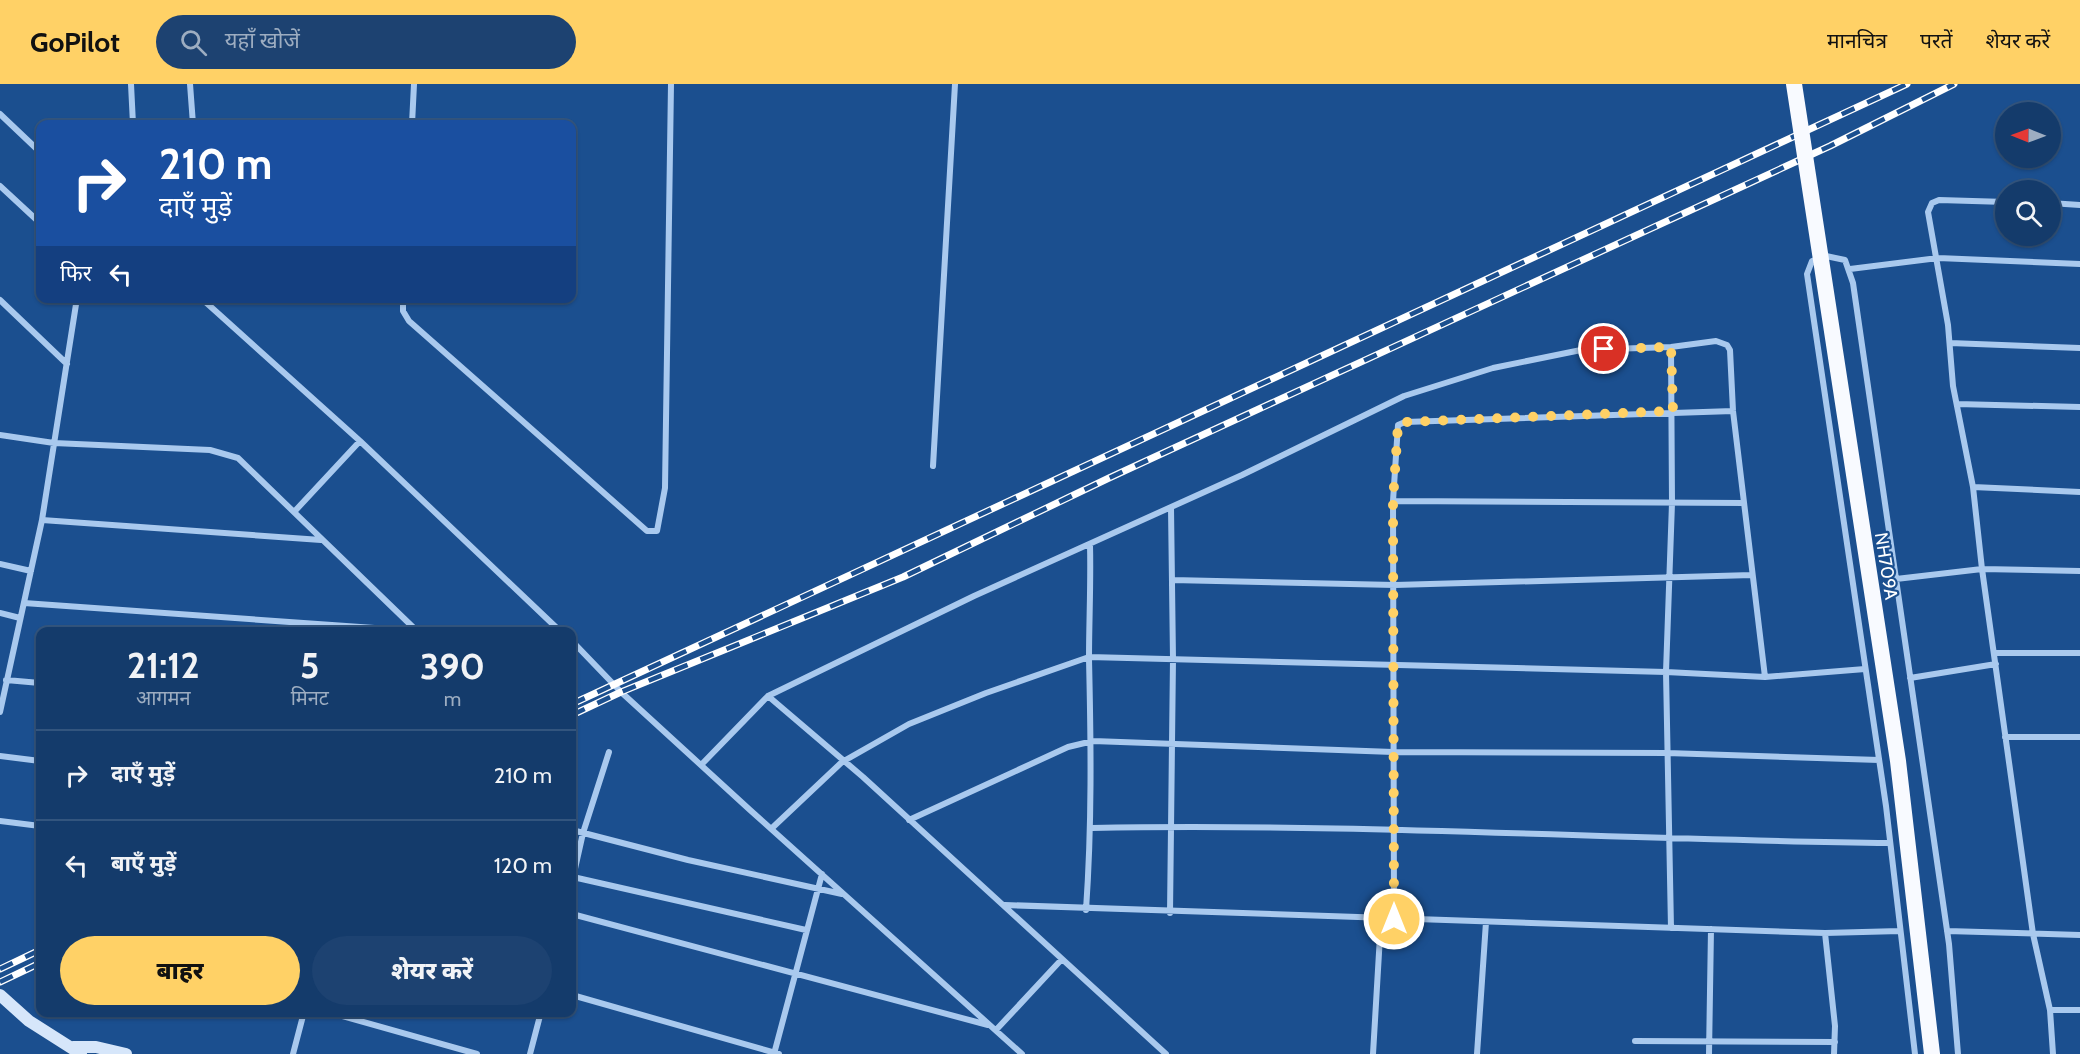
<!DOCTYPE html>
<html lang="hi">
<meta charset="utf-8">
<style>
:root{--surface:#143b6b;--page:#1d4271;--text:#f1f3f6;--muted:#9dadc1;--line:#33557e;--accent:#ffd166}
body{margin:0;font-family:Cabin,"Noto Sans Devanagari",sans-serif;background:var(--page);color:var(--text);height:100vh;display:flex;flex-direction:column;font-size:22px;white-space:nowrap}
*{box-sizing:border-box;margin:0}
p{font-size:20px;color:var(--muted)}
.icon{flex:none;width:33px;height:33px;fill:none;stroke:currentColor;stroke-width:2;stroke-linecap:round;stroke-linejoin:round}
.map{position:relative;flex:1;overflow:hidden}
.details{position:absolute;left:36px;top:543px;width:540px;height:390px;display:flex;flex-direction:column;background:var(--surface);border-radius:12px;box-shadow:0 2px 4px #0004,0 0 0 2px var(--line)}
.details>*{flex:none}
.hud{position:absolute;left:36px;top:36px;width:540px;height:183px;border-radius:12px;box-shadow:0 2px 4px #0004,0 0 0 2px var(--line);background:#1a4fa0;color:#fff;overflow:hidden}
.needle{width:39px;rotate:271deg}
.fabs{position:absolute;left:1995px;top:18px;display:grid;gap:12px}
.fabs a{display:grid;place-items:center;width:66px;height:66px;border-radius:50%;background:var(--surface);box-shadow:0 2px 4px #0004,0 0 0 2px var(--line);font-size:30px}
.pin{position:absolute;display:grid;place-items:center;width:51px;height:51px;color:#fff;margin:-26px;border:3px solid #fff;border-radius:50%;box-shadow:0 2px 6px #0007}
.me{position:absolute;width:66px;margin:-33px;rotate:0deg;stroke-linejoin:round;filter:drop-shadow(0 0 4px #0008)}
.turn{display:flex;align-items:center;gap:21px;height:126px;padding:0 24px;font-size:27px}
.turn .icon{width:78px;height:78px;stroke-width:2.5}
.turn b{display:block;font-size:42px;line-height:51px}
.then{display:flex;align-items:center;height:57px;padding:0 24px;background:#0003;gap:12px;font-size:22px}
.eta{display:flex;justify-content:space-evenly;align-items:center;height:102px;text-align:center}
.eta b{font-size:36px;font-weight:800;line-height:42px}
.action{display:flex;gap:12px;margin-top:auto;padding:12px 24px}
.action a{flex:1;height:69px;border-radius:36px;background:var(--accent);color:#111;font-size:24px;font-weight:800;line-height:69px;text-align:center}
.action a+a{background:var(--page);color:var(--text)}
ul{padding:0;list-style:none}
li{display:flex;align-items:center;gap:18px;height:90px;padding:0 24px;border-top:2px solid var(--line)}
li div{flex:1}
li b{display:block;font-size:22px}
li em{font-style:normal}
header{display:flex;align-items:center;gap:36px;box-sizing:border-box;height:84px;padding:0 30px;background:var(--accent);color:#111}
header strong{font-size:28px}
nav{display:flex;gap:33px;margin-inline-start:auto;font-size:21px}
.search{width:420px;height:54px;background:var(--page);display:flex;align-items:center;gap:15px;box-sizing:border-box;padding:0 21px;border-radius:33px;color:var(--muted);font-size:22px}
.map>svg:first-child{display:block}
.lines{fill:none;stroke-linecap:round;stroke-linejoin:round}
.minor{stroke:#a9c9ee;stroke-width:6}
.secondary{stroke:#d6e6fa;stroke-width:12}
.rail-casing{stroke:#fff;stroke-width:7}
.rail{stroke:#1b4f8f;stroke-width:4.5;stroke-dasharray:14;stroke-linecap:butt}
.trunk-bridge{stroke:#f8faff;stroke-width:16}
.route{stroke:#ffd166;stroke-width:10;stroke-dasharray:0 18}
.labels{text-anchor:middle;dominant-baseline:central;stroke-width:4.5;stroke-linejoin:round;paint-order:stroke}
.street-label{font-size:18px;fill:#fff;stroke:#1b4f8f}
</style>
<header>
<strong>GoPilot</strong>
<div class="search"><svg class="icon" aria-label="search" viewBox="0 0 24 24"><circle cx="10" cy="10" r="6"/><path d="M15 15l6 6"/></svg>यहाँ खोजें</div>
<nav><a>मानचित्र</a><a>परतें</a><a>शेयर करें</a></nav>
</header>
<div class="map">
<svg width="2080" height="970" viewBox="0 0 2080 970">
<rect width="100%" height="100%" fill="#1b4f8f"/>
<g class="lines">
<path class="minor" d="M131,0L133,40
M190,0L193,40
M0,30L40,68
M412,40L414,0
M0,102L40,139
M2006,118L1939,116L1932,119L1928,128L1948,241L1953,302L1973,403L1982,485L2033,850L2050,926L2053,970
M2050,119L2080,121
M1850,185L1938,174L2080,180
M201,214L360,357L561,548
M403,214V227L409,237L647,447H657L665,404L671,0
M0,216L67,280
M1950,259L2080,264
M1957,320L2080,323
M0,351L54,359L210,366L238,374L418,548
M933,382L955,0
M1973,403L2080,408
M1393,417L1744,419
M294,428L360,357
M42,436L321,456
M0,480L31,487
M1896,495L1982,485L2080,487
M1172,496L1395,501L1752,491
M24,519L417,547
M0,529L20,534
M572,557L621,608L750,726L1022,970
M1995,569H2080
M1910,594L1996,580
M6,596L40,599
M768,612L863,693L1166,970
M0,628L42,436L77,214
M2005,653H2080
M0,672L40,677
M701,681L768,612L974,512L1242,391L1404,312L1493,284L1581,266L1671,263L1716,257L1727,261L1730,266L1733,327L1765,593
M909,736L1068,663L1093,657L1393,668L1667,669L1879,676
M0,737L40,742
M1092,744C1358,739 1624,756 1890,759
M771,745L842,678L909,640L986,609L1089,573L1666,588L1765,593L1865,585
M572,746L688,776L842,810
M573,793L806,846
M572,798L583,749L609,668
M1005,821L1825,849L1900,847
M1086,826C1092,740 1091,660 1089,575C1089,537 1091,499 1090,461
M1170,829L1173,575L1171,424
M572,830L988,941
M1394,835L1393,417L1398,341L1405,338L1733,327
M1671,844L1666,588L1672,419L1671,263
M1947,847L2080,851
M1825,849L1835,942L1834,970
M572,911L779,970
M2050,926H2080
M328,928L477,970
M996,946L1062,875
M1635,957L1835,958
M293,970L304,928
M530,970L541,928
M774,970L822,790
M1373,970L1381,835
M1477,970L1486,838
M1709,970L1711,845
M1915,970L1886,722L1807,190L1812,177L1826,172L1845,176L1853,199L1949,860L1958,970"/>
<path class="secondary" d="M0,911L29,937L81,970
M73,963H96L126,970"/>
<defs>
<path id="rail" d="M572,620L1907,0
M572,631L621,608L903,493L1109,394L1830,62L1954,0
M0,885L40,866
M0,898L40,879"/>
</defs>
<use href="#rail" class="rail-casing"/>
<use href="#rail" class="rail"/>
<path class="trunk-bridge" d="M1794,0L1898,677L1932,970"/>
</g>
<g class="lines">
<path class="route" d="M1394,835L1393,417L1398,341L1405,338L1673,327L1671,263L1604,265"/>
</g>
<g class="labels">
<g class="street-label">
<text transform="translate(1886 482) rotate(81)">NH709A</text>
</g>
</g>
</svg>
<div class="fabs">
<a><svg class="needle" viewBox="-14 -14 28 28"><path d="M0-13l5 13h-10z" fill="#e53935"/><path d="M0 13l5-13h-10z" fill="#9dadc1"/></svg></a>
<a><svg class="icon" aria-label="search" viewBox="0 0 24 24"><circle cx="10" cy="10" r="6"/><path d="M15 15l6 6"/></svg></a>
</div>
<div class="pin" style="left:1604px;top:265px;background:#d93025"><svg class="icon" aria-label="arrive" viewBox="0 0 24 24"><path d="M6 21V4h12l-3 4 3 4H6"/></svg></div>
<svg class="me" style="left:1394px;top:835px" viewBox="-20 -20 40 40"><circle r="17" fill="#ffd166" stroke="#fff" stroke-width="3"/><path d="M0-11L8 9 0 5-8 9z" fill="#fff"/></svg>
<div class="hud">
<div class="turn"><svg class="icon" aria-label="right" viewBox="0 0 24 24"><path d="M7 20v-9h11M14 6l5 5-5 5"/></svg><div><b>210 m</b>दाएँ मुड़ें</div></div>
<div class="then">फिर<svg class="icon" aria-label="left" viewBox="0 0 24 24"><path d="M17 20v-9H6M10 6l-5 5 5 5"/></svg></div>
</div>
<section class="details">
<div class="eta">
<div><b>21:12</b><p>आगमन</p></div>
<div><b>5</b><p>मिनट</p></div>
<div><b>390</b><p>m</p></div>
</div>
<ul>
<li><svg class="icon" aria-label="right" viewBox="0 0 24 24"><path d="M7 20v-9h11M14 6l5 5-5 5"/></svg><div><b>दाएँ मुड़ें</b></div><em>210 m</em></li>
<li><svg class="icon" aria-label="left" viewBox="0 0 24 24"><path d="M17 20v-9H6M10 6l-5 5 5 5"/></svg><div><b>बाएँ मुड़ें</b></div><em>120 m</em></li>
</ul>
<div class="action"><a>बाहर</a><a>शेयर करें</a></div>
</section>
</div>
